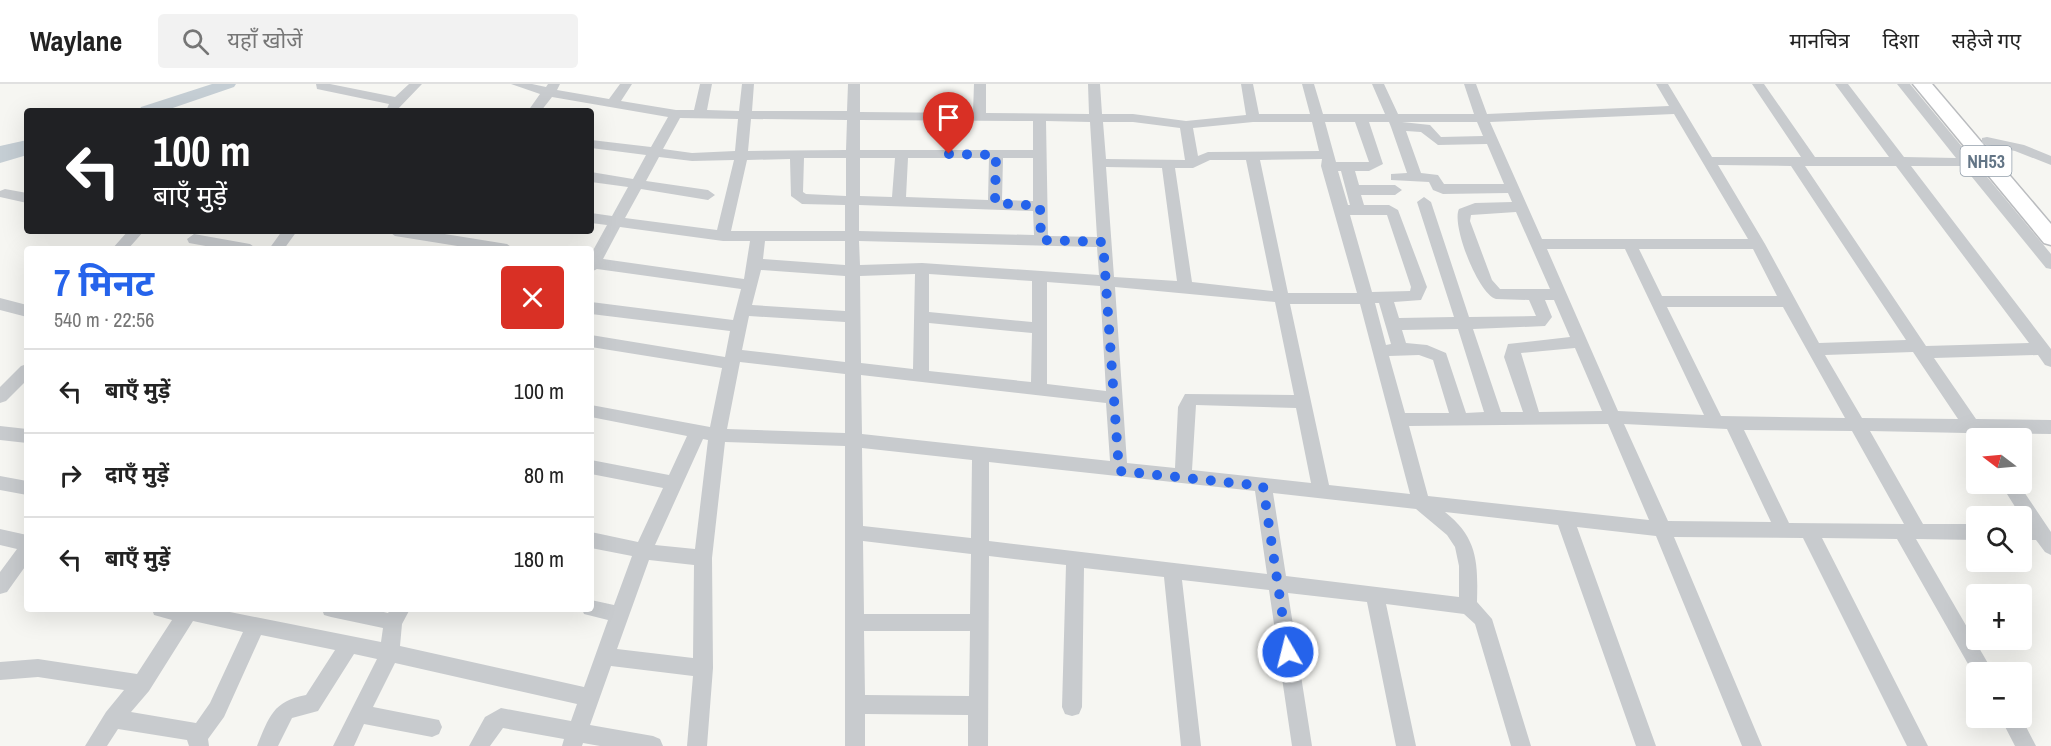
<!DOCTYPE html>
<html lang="hi">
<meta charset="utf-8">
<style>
:root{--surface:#fff;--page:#f2f2f2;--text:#222;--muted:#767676;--line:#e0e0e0;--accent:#2563eb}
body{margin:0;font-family:"Archivo Narrow","Noto Sans Devanagari",sans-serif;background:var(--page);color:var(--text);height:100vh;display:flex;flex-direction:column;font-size:22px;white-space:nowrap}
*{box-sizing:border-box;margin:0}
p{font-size:20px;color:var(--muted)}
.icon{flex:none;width:33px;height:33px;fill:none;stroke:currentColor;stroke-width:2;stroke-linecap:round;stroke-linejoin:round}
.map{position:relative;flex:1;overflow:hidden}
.side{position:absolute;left:24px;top:162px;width:570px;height:366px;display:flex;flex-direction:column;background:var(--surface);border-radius:6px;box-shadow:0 6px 24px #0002}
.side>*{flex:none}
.guide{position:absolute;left:24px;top:24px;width:570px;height:126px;border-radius:6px;box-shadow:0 6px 24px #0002;background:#202124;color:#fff;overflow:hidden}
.needle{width:39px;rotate:286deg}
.controls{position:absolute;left:1966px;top:344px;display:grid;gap:12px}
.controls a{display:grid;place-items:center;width:66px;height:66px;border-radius:6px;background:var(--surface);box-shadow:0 6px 24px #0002;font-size:30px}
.pin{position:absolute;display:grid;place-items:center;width:51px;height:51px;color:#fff;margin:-62px -26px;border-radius:50% 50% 50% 0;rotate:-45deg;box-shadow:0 0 6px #0007}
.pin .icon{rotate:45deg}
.me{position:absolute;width:66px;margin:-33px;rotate:352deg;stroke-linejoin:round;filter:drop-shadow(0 0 4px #0008)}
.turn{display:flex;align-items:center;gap:21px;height:126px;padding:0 30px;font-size:27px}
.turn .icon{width:78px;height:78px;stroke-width:2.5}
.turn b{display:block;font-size:42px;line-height:51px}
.round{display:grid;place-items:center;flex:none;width:63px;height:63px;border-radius:6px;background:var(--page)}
.overview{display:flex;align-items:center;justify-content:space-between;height:102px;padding:0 30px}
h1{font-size:36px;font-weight:700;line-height:45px;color:var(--accent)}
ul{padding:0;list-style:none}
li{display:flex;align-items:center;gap:18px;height:84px;padding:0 30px;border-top:2px solid var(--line)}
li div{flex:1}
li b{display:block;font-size:22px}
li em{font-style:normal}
header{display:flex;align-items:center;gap:36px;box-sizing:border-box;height:84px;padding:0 30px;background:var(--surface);border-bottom:2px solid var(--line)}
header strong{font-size:28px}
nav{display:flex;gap:33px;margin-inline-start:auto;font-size:21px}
.search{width:420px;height:54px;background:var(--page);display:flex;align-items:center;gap:15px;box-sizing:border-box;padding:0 21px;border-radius:6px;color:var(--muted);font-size:22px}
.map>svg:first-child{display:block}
.water{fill:#c5ced4}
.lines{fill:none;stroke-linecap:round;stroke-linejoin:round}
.river{fill:#c5ced4;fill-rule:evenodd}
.highway-casing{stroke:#babcbf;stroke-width:3}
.minor{fill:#c8cbce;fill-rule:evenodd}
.highway{fill:#fff;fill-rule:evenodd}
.route{stroke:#2563eb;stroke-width:10;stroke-dasharray:0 18}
.labels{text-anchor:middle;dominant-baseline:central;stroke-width:6;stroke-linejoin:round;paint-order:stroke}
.shield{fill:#fff;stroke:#929eaa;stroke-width:1.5}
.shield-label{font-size:18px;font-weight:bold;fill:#637586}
</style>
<header>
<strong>Waylane</strong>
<div class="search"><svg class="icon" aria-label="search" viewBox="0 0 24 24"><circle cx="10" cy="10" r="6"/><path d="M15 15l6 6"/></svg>यहाँ खोजें</div>
<nav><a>मानचित्र</a><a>दिशा</a><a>सहेजे गए</a></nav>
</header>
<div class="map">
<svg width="2051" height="662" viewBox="0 0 2051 662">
<rect width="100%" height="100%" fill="#f6f6f2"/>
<path class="water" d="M27,56V71L0,79V62Z"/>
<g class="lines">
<path class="river" d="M212,0H236L234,3L164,27H139L141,23Z"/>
<defs>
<path id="highway" d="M1913,0H1932L2051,140V161L2044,159Z"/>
</defs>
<use href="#highway" class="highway-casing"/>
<path class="minor" d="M316,0H330L395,13L409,0H422L396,27H386L389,20L317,5Z
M511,0H532L546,3L548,0H560L557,6L609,15L620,0H632L621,17L676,26H694L700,0H712L707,26L739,27L742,0H754L752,27H847L848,0H860V28L973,29L974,0H986V29L1089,30L1088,0H1100L1102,30H1133L1186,37L1246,31L1241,0H1253L1259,30H1310L1302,0H1314L1323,30H1385L1372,0H1384L1398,30H1474L1464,0H1476L1487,30L1669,22L1656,0H1668L1712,73H1801L1752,0H1764L1815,73H1889L1835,0H1848L1904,73L1956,74L1897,0H1910L2051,170V185L2046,184L1963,82H1911L2051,265V283L2045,281L2038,271L1934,274L1976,335L2051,336V350L1984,349V354H1977V358L1971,356L1966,349L1870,347L1923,440H1977V456L1916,455L1993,588H1977L1976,594L1897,455L1822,454L1928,662H1907L1803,454L1674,453L1762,662H1742L1656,452L1577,443L1656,662H1636L1558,441L1445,428C1478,454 1478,479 1477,518L1492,535L1531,662H1511L1475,540L1464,530L1386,520L1416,662H1396L1367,518L1288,509L1312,662H1292L1269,506L1182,496L1201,662H1181L1164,493L1084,484L1082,623L1079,630L1072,632L1065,630L1062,623L1066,481L989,472L988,662H968V631L865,630V662H845V362L725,358L712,474L713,584L707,662H687L693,592L611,582L590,641L653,652L660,655L663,662H600L583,659L582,662H562L564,655L503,644L490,662H469L485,633L501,624L571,637L577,620L395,579L373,623L439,636L442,643L439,650L432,653L364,640L354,662H333L377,575L354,570L318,627L292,634L278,662H257C269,633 273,617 306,611L335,566L261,551L224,633L208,655L209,662H189L187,656L118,645L107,662H85L106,628L124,606L38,593L0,596V578L38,575L137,590L172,536L154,531L152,525H215L381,558L383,544L331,533L324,531L322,525H371L388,529L391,525H410L402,540L400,562L584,603L608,536L584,530L582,525H591V516L614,521L632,472L591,464V448L638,458L663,404L591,390V376L669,391L687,352L591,333V321L710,343L722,284L591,263V251L725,273L730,247L591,230V218L733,236L741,205L597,185L591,188V170L607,141L591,139V129L612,132L628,103L591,98V88L633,95L646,71L591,64V56L651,63L668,33L552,13L541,27H528L540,10ZM1674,30L1748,155H1542L1490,38ZM680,34L738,35L735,67L692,69L663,65ZM751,35L847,36L846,66L748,67ZM860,36L1033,37V66H860ZM1046,37L1090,38L1097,153L1048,152ZM1103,38H1133L1180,44L1185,76L1106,75ZM1253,38H1312L1319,67L1208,68L1198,72L1193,44ZM1325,38H1355L1369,78H1336ZM1369,38H1389L1391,43L1407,89L1391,90V96L1429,98L1433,106L1443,110L1508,109L1512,118L1475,119L1459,125C1451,140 1478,210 1496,215L1529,216L1536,232L1469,233L1431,118L1424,113L1417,118L1454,233L1399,234L1394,218L1421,216L1427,203L1398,126L1389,121H1364L1361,111H1395L1402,106L1395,101H1359L1355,87H1369L1383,80ZM1402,38H1477L1483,52L1441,53L1430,41ZM1406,47L1421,48L1438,61L1487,60L1504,100H1444L1438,91L1421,89ZM659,73L692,77L734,76L717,146L625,134L641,105L708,116L715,111L708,106L646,97ZM804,74H846V112L806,110L803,108ZM860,74H895L892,113L860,112ZM908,74H989L988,116L906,113ZM1003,74H1033V117L1002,116ZM790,75L791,112L802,120L845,121V147H731L747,76ZM1322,75L1321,82L1357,209H1288L1260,76ZM1210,76H1246L1273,207L1192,198L1175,84H1193ZM1718,81L1791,82L1906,256L1819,259L1765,160ZM1805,82H1896L2029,259L1926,262ZM1106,83L1162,84L1177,197L1114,193ZM1338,87H1341L1350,121H1348ZM859,121L1033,127L1034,151L859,147ZM1516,128L1550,205H1500L1492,196L1470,137L1471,131ZM1350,131H1387L1411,203L1410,207L1372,208ZM620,143L723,157H750L744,195L603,175ZM765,157H845V181L763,175ZM859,157L1097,163L1099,191L922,179L860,181ZM1547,165H1625L1704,331L1618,327ZM1639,165H1753L1777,212H1662ZM761,186L845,192V227L752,221ZM915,190L913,285L861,279L860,192ZM929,190L1032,197V238L929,228ZM1047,198L1100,202L1106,307L1047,300ZM1115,203L1275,218L1294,311L1185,310L1178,323L1175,384L1127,379ZM1545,216H1554L1570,253L1508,260L1504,273L1523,328H1501L1473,245L1545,242L1552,233ZM1375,219H1379L1391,260L1386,261ZM1290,220H1360L1410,410L1329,401ZM1667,223H1783L1845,334L1721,332ZM749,232L845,238V278L742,266ZM929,239L1032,249L1031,298L929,287ZM1458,245L1484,328L1466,329L1446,269L1427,261L1406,259L1402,246ZM1575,264L1602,327L1539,328L1521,269ZM1913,268L1958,335L1862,334L1825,271ZM1419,271L1433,276L1449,329H1405L1389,272ZM740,278L845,290V349L727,345ZM861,291L1106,319L1110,377L862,350ZM1196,321L1296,324L1311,399L1192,386ZM1608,340L1649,436L1428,412L1409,342ZM1624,340L1727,345L1771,438L1668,437ZM1744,346L1852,347L1904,440L1789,439ZM703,355L708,356L695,465L655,461ZM862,364L972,376L971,454L863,442ZM989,378L1255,407L1267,490L989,457ZM1273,409L1416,425L1447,451L1455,463L1459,482V513L1286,492ZM863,457L971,470L970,530H864ZM649,476L694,481L693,574L617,565ZM193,537L243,548L210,619L196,639L131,628L149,607ZM864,547H970L969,612L865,611Z
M1987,53L2024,61L2051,72V81L2015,67L1982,60V54Z
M5,105L27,109V119L0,113V107Z
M128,147H144L128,165H112Z
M282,147H297L284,165H269Z
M388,147H426L507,160L514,165H476L395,152Z
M194,150L250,160L257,165H222L189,159L187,155Z
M0,214L27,221V233L0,226Z
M27,280V296L6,317L0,319V303L21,282Z
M0,342L27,345V359L0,356Z
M0,392L27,397V411L0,406Z
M2000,399H2018L2051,448V471L2045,468L2036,456H2022V440H2026Z
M0,445L27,451V480L7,508L0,510V488L17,465L0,461Z
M2000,633H2021L2036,662H2015Z"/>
<use href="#highway" class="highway"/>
</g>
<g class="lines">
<path class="route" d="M949,70L996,71L995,119L1040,122L1041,156L1103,158L1119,387L1263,402L1288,568"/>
</g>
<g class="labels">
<rect class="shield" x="1960.5" y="62" width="51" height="30" rx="4.5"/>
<g class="shield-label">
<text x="1986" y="77">NH53</text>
</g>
</g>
</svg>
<div class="controls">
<a><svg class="needle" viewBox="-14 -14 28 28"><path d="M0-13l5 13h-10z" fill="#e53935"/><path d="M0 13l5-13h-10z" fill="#767676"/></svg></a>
<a><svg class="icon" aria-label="search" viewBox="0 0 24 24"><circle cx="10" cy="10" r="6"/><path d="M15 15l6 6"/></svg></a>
<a>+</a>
<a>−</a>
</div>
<div class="pin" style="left:949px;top:70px;background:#d93025"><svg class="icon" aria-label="arrive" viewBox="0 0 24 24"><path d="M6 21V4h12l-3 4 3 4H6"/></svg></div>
<svg class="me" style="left:1288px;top:568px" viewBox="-20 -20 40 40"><circle r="17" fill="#2563eb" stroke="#fff" stroke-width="3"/><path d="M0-11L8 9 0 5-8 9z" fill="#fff"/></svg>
<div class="guide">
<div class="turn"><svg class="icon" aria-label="left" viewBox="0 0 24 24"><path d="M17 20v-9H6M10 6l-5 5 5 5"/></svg><div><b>100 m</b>बाएँ मुड़ें</div></div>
</div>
<section class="side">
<div class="overview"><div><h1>7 मिनट</h1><p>540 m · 22:56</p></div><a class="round" style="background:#d93025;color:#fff"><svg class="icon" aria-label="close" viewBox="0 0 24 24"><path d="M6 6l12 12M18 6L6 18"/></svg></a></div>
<ul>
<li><svg class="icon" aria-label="left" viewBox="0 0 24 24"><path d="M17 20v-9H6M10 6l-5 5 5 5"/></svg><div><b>बाएँ मुड़ें</b></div><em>100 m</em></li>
<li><svg class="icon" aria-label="right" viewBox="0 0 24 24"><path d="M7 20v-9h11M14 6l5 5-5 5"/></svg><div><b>दाएँ मुड़ें</b></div><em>80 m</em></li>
<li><svg class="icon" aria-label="left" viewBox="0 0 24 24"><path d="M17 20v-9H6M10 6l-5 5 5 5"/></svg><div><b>बाएँ मुड़ें</b></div><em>180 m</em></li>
</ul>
</section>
</div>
